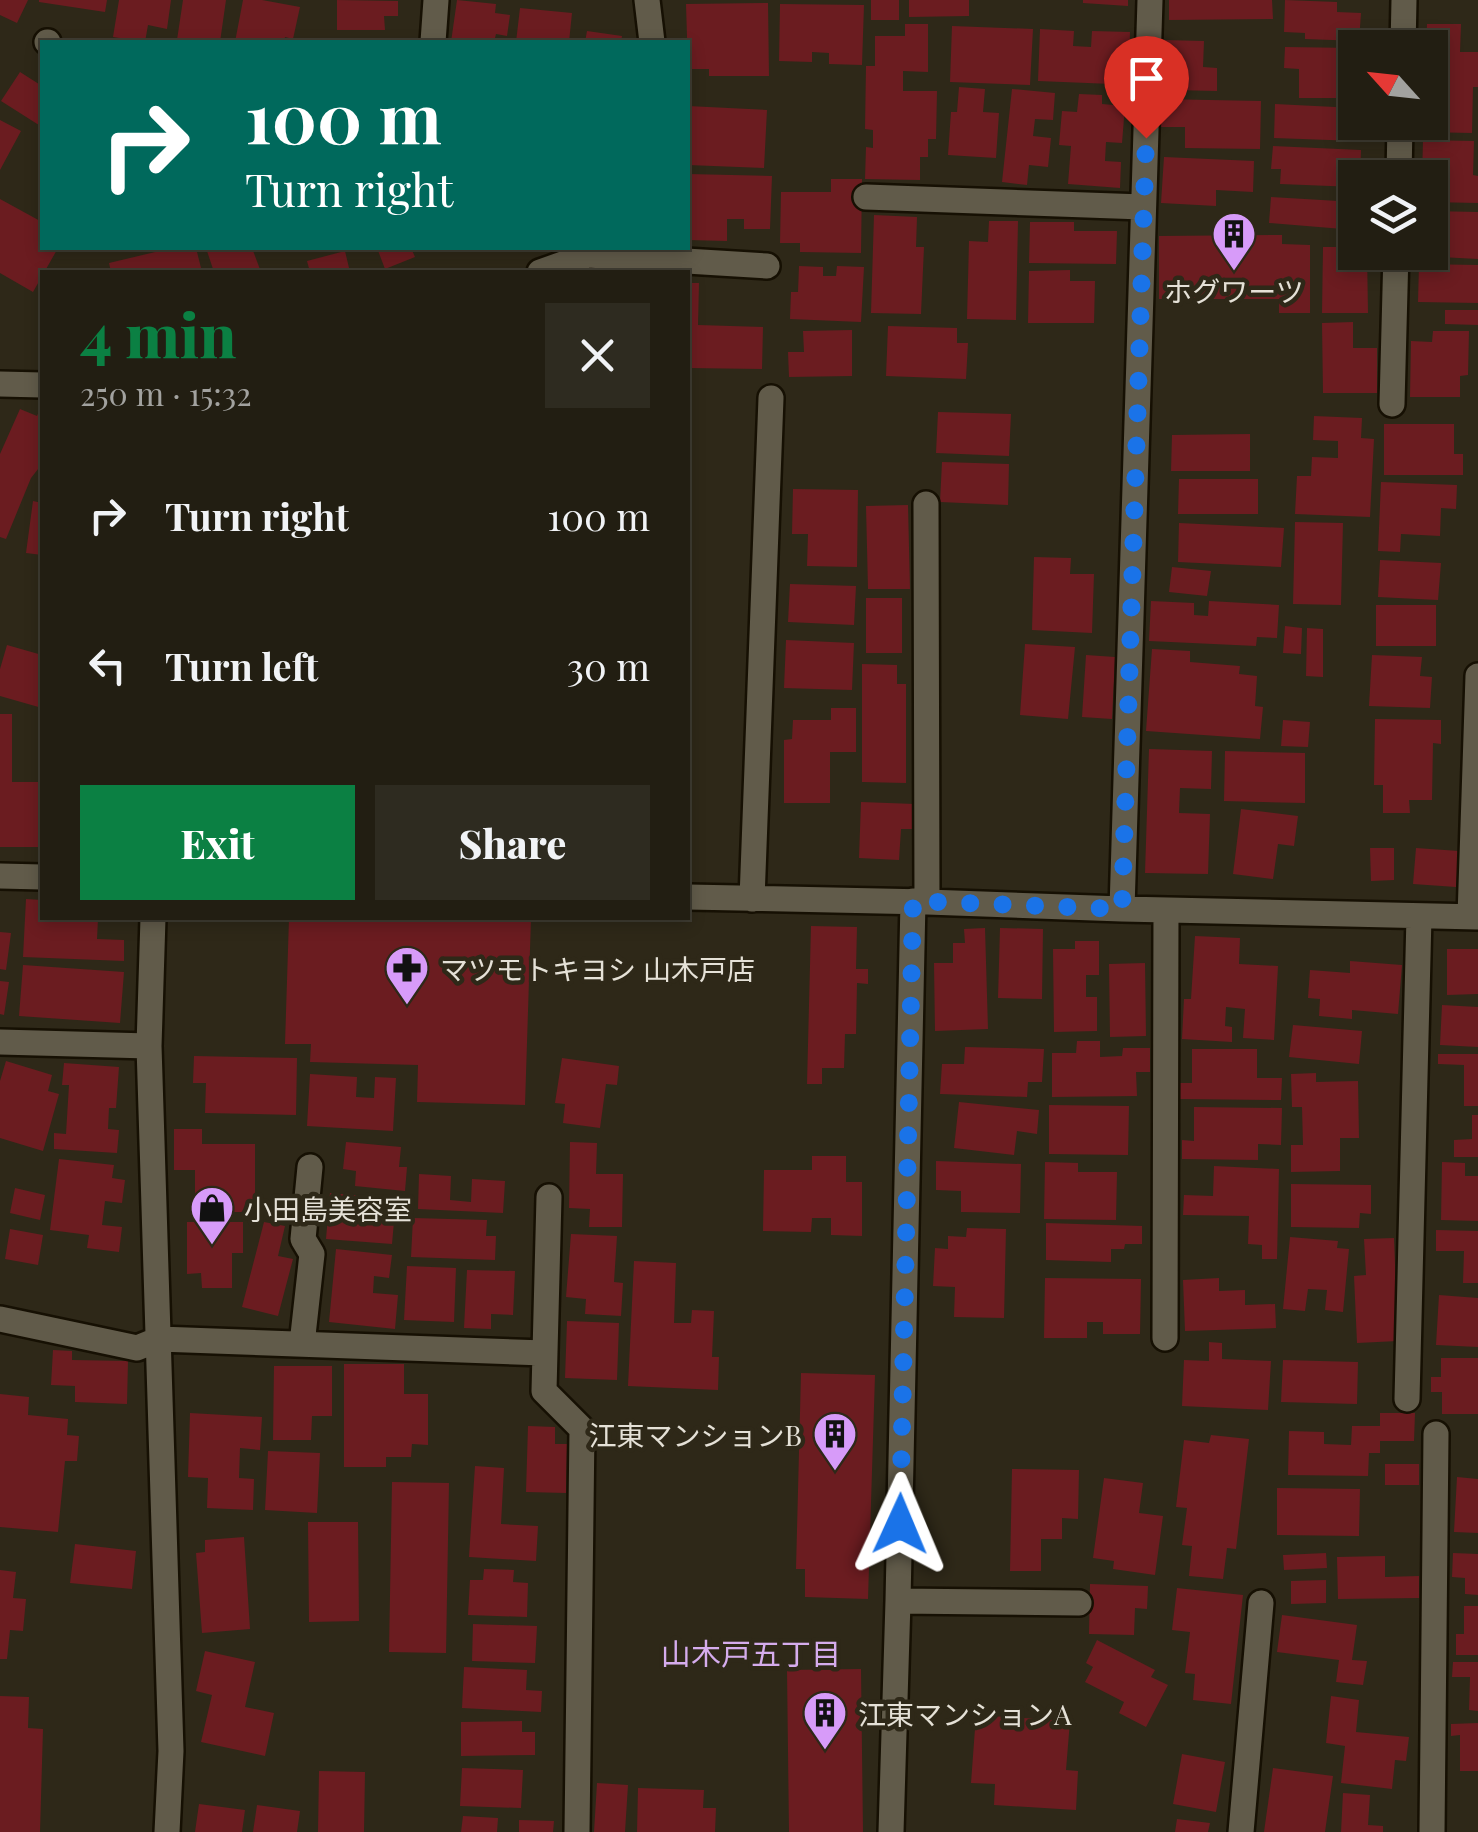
<!DOCTYPE html>
<meta charset="utf-8">
<style>
:root{--surface:#221e12;--page:#2e2b20;--text:#f1f3f6;--muted:#a2a29f;--line:#3f3c32;--accent:#0b8043}
body{margin:0;font-family:"Playfair Display","Noto Sans JP",serif;background:var(--page);color:var(--text);height:100vh;display:flex;flex-direction:column;font-size:38px;white-space:nowrap}
*{box-sizing:border-box;margin:0}
p{font-size:32px;color:var(--muted)}
.icon{flex:none;width:55px;height:55px;fill:none;stroke:currentColor;stroke-width:2;stroke-linecap:round;stroke-linejoin:round}
.map{position:relative;flex:1;overflow:hidden}
.drawer{position:absolute;left:40px;top:270px;width:650px;height:650px;display:flex;flex-direction:column;background:var(--surface);border-radius:0px;box-shadow:0 5px 15px #0003,0 0 0 2px var(--line)}
.drawer>*{flex:none}
.guide{position:absolute;left:40px;top:40px;width:650px;height:210px;border-radius:0px;box-shadow:0 5px 15px #0003,0 0 0 2px var(--line);background:#00695c;color:#fff;overflow:hidden}
.needle{width:65px;rotate:297deg}
.tools{position:absolute;left:1338px;top:30px;display:grid;gap:20px}
.tools a{display:grid;place-items:center;width:110px;height:110px;border-radius:0px;background:var(--surface);box-shadow:0 5px 15px #0003,0 0 0 2px var(--line);font-size:50px}
.pin{position:absolute;display:grid;place-items:center;width:85px;height:85px;color:#fff;margin:-102px -42px;border-radius:50% 50% 50% 0;rotate:-45deg;box-shadow:0 0 10px #0007}
.pin .icon{rotate:45deg}
.me{position:absolute;width:110px;margin:-55px;rotate:1deg;stroke-linejoin:round;filter:drop-shadow(0 0 8px #0008)}
.turn{display:flex;align-items:center;gap:35px;height:210px;padding:0 40px;font-size:45px}
.turn .icon{width:130px;height:130px;stroke-width:2.5}
.turn b{display:block;font-size:70px;line-height:85px}
.round{display:grid;place-items:center;flex:none;width:105px;height:105px;border-radius:0px;background:var(--page)}
.headline{display:flex;align-items:center;justify-content:space-between;height:170px;padding:0 40px}
h1{font-size:60px;font-weight:800;line-height:75px;color:var(--accent)}
.button{display:flex;gap:20px;margin-top:auto;padding:20px 40px}
.button a{flex:1;height:115px;border-radius:0px;background:var(--accent);color:#fff;font-size:40px;font-weight:800;line-height:115px;text-align:center}
.button a+a{background:var(--page);color:var(--text)}
ul{padding:0;list-style:none}
li{display:flex;align-items:center;gap:30px;height:150px;padding:0 40px}
li div{flex:1}
li b{display:block;font-size:38px}
li em{font-style:normal}
.map>svg:first-child{display:block}
.building{fill:#6b1c20}
.lines{fill:none;stroke-linecap:round;stroke-linejoin:round}
.minor-casing{stroke:#161003;stroke-width:30}
.minor{stroke:#615b4a;stroke-width:25}
.route{stroke:#1a73e8;stroke-width:18;stroke-dasharray:0 32.4}
.labels{text-anchor:middle;dominant-baseline:central;stroke-width:9;stroke-linejoin:round;paint-order:stroke}
.poi-label{font-size:28px;fill:#e5e1d7;stroke:#2e2818;text-anchor:start}
.neighbourhood-label{font-size:30px;fill:#d5aced;stroke:#2e2818}
</style>
<div class="map">
<svg width="1478" height="1832" viewBox="0 0 1478 1832">
<rect width="100%" height="100%" fill="#2e2818"/>
<path class="building" d="M0,0H28L17,23L0,15Z
M39,0H107L105,12L39,2Z
M119,0H171L167,29L148,25L145,42L113,37Z
M183,0H226L220,42L177,40Z
M243,0H262L300,7L293,39L285,37L284,42H235Z
M337,0L398,1V16H384L385,30H337Z
M457,0L496,4L495,13L510,15L507,36L496,34L494,42H451Z
M871,0H899V20H871Z
M909,0H969V16L909,17Z
M1083,0H1128V6L1083,3Z
M1169,0H1272L1273,19L1169,20Z
M1285,0L1337,2V12L1361,13L1359,41L1305,39V33L1284,32Z
M768,3L769,76H709V69H688L686,4Z
M780,4L864,5L862,65L829,64V53L812,52V62L779,61Z
M520,8L572,13L569,42H516Z
M905,24H928V72L903,71V91H937L936,139H928V157H920V180L865,179L866,147L873,148V130L865,129L866,66H875V36H905Z
M1427,24H1461L1460,52H1478V87H1473L1472,133L1424,132V122H1430V48H1426Z
M952,26L1033,29L1030,85L950,82Z
M1040,29L1074,31L1073,46L1091,47L1092,31L1130,32L1129,63L1113,62L1112,84L1038,81Z
M587,31L622,36L621,42H585Z
M1163,40L1204,41L1203,67L1217,68V91L1173,90V81H1161Z
M1285,47L1355,48V98H1299V69L1284,68Z
M20,72L42,86V127L1,101Z
M959,87L985,89L983,112L999,113L996,158L948,155L951,112H957Z
M1012,89L1055,93L1053,120L1035,119L1033,136L1051,138L1048,167L1029,165L1027,185L1002,182Z
M1079,94L1102,95V104L1125,106L1122,143L1106,142L1105,161L1121,162L1120,188L1068,184L1071,146L1059,145L1062,111L1077,112Z
M1158,99L1261,101L1260,149L1185,148V127H1157Z
M1275,104L1355,108V122H1358L1357,141L1274,138Z
M688,106L767,110L764,168L688,165Z
M0,120L21,131L0,170Z
M1423,140L1474,141L1473,175L1478,176V203L1430,202V178H1422Z
M1273,146L1361,150L1360,178H1355V187L1280,184L1281,169H1271Z
M1164,157L1254,161L1253,192L1216,190V206L1161,203Z
M688,174L772,176L770,229H744V219H727V241L688,240Z
M831,179H862L861,253L800,252V243H780L781,192H831Z
M1271,197L1355,202V230L1269,223Z
M0,199L42,222V248H58L33,292L0,273Z
M1430,211L1478,212V259L1421,256V252H1430Z
M874,215L917,217L916,247H924L921,314L871,313Z
M989,221H1018L1016,320L967,319L969,241L988,242Z
M1030,222H1074V231H1117L1116,264L1029,263Z
M1282,235V244L1310,245V313H1279V299H1159V236Z
M1323,247H1355V252H1367L1368,313H1322Z
M172,248H196L202,272H111L109,263Z
M206,248H252L261,272H214Z
M377,248H411L415,257L385,269Z
M345,251L350,272H310L307,261Z
M1419,264L1478,265V303L1418,302Z
M799,266L823,267V276H836L837,266L864,267L861,322L790,319L791,292H798Z
M1070,270V281H1095L1094,323H1028L1029,271Z
M688,283H699L698,325L763,327L762,369L688,368Z
M1445,310H1478V325L1445,324Z
M1353,322V348H1377V393H1323L1322,323Z
M888,326L957,328V343H968L966,379L886,376Z
M852,330V376L789,377L788,352H804L803,331Z
M1433,331H1469L1468,375L1460,376V397H1410L1411,341L1432,342Z
M42,404V464L31,478L6,539L0,537V454L20,409L37,416Z
M938,412L1011,414L1009,456L936,453Z
M1314,416L1362,418L1361,438L1374,439L1370,517L1295,514L1297,476H1311L1312,457L1338,458V441L1313,440Z
M1384,424H1454V454H1463V475H1384Z
M1250,434V471H1171L1172,435Z
M942,462L1009,464L1008,505L940,502Z
M1179,479H1258V514H1178Z
M1381,482L1457,485L1456,509L1441,508L1440,536L1401,534L1400,552L1378,551Z
M793,489L858,490L857,567L807,566L808,534H792Z
M33,501L42,503V555L26,553Z
M908,505L910,589H868L866,506Z
M1295,522L1343,523L1341,605L1293,604Z
M1179,523L1284,528L1281,567L1178,562Z
M1034,557L1071,558L1070,574H1094L1092,633L1032,630Z
M1380,560L1441,563L1438,600L1378,597Z
M1172,567L1211,571L1207,596L1169,592Z
M790,584L856,586L854,625L788,622Z
M866,598H902V653H866Z
M1151,601L1194,603V615L1208,616L1209,601L1279,605L1277,638L1257,637L1256,646L1149,641Z
M1376,605H1436V646H1376Z
M1285,626L1302,628L1301,654L1283,653Z
M1307,628L1323,629V677L1306,676Z
M786,640L854,643L852,690L784,688Z
M1025,644L1075,647L1068,719L1020,715Z
M7,645L42,655V708L0,696V669Z
M1152,649L1190,651V662L1240,666L1239,674L1257,676L1255,706L1263,707L1260,739L1146,731Z
M1086,655L1115,657L1112,719L1082,717Z
M1372,655L1422,657L1420,676L1432,677L1430,708L1369,706Z
M862,664L897,665V684H906V783L862,782Z
M831,708H856V752H830V803H784V740L792,739L793,720H831Z
M0,714H12V782H42V847H0Z
M1375,719L1441,720V744L1433,743L1432,800H1409L1410,813H1383V785H1374Z
M1283,720L1310,722L1308,747L1281,746Z
M1149,749L1212,751L1211,789L1180,788L1179,813L1210,814L1208,874L1145,873Z
M1225,751L1305,753V803L1224,801Z
M861,802L915,804V829H901L899,860L859,858Z
M1241,809L1298,816L1294,846L1278,844L1273,879L1233,874Z
M1370,848H1394V880L1371,881Z
M1416,848L1459,851L1456,887L1413,884Z
M26,899L42,900V918L98,919L97,939L124,940V961L23,957Z
M289,918H531L525,1105L417,1102L418,1065L310,1062L311,1044H285Z
M811,926L857,927L856,969H868V984L857,983L856,1034H845L844,1068H822V1084H807Z
M985,928L988,1029L935,1031L934,963H953V943H965L964,929Z
M1000,928L1043,929L1042,999L998,998Z
M0,932L11,933L6,970L0,969Z
M1195,936L1240,938L1239,964L1278,966L1274,1040L1243,1038L1245,1009L1226,1007L1225,1026L1232,1027V1042L1182,1039L1184,999H1191Z
M1075,941H1099V975H1086V997H1097V1031L1054,1032L1053,949H1075Z
M1447,949H1478V994L1447,995Z
M1350,961L1402,965L1398,1014L1352,1010V1019L1319,1016L1320,999L1308,998L1310,970L1350,973Z
M1145,963L1146,1036L1110,1037L1109,964Z
M23,965L124,972L120,1023L19,1016Z
M0,981L9,982L4,1015L0,1014Z
M1442,1005L1478,1007V1047L1440,1045Z
M1293,1025L1362,1031L1359,1064L1289,1057Z
M1077,1041H1100V1057L1122,1056L1123,1048H1150V1072H1136L1137,1096L1052,1097V1053H1076Z
M965,1047L1044,1049L1042,1082H1028L1027,1097L940,1094L942,1064H964Z
M1192,1049H1257V1078H1282L1281,1100L1180,1099V1083H1192Z
M1438,1054H1478V1106H1464V1065L1438,1064Z
M194,1056L297,1058L296,1115L205,1113L206,1083H193Z
M562,1058L619,1066L617,1085L606,1084L600,1128L563,1123L565,1104L555,1103Z
M6,1061L52,1075L48,1091L59,1094L43,1151L0,1138V1081Z
M64,1063L119,1067L116,1108H109L108,1129L119,1130L117,1153L54,1149V1133L66,1134L69,1085H62Z
M1316,1073V1082L1358,1081L1359,1138H1340V1171L1291,1172V1145H1303L1302,1107H1292L1291,1074Z
M310,1074L357,1077L356,1097L374,1098L375,1077L396,1078L393,1131L307,1126Z
M959,1102L1039,1110L1037,1134L1017,1131L1014,1155L954,1148Z
M1049,1105L1129,1106L1128,1155L1049,1154Z
M1194,1107L1282,1108L1281,1145L1258,1144V1160L1182,1159V1140L1194,1141Z
M1472,1115H1478V1157H1454V1140L1472,1139Z
M174,1129H202V1144H255V1212H195V1170H174Z
M346,1142L401,1147L399,1167H407L405,1191L355,1186L356,1171L343,1169Z
M570,1142L597,1143L596,1174H623L622,1227H589L590,1209L569,1208Z
M812,1156H846V1182H862V1236L831,1235V1218H812L811,1232L763,1231L764,1170H812Z
M59,1159L114,1165L112,1178L125,1180L122,1203L105,1201L102,1225L122,1227L119,1252L87,1248L89,1235L50,1230Z
M936,1161L1021,1164L1020,1213L961,1212V1191L936,1190Z
M1045,1162L1078,1163V1172H1117L1116,1220L1044,1219Z
M1442,1162L1465,1163V1176H1478V1221L1441,1220Z
M1214,1166L1279,1169L1277,1259H1262V1245L1248,1244L1249,1216L1183,1215L1184,1195L1213,1196Z
M419,1174L451,1176L450,1200L471,1202L472,1179L505,1181L503,1213L418,1209Z
M1291,1184L1371,1185V1214L1360,1213L1359,1228L1291,1227Z
M15,1188L45,1195L40,1220L10,1213Z
M330,1193L396,1199L392,1244L326,1239Z
M413,1218L487,1220L486,1236H496L495,1260L411,1257Z
M187,1222H243V1253H232V1288H202L201,1273L187,1274Z
M264,1222L285,1226L278,1256L293,1259L278,1316L242,1307Z
M1046,1223L1142,1226V1244H1125L1124,1249H1111V1262L1046,1260Z
M967,1228L1006,1229L1004,1318L954,1317L955,1287L933,1286L935,1248L948,1249V1236L966,1237Z
M10,1229L43,1235L38,1265L5,1259Z
M1436,1230L1478,1231V1283H1463L1464,1251H1436Z
M571,1234L617,1236L614,1282L623,1283L621,1316L585,1314L586,1299L566,1297Z
M1290,1237L1338,1241L1337,1248L1349,1249L1343,1312L1325,1310L1327,1290L1308,1289L1305,1311L1283,1309Z
M1394,1238L1398,1341L1357,1343L1354,1276L1366,1275L1364,1239Z
M336,1249L392,1255L389,1278L374,1276L373,1293L398,1295L395,1329L329,1322Z
M634,1261L676,1263L674,1323H691L692,1310L714,1311L712,1357H719L718,1390L628,1386Z
M407,1266L456,1268L454,1322L404,1320Z
M467,1270L515,1271L513,1315L491,1314V1329L464,1328Z
M1045,1278L1141,1279L1140,1334H1103V1322H1087V1338H1044Z
M1219,1278V1291L1245,1290V1305L1275,1304L1276,1328L1185,1331L1183,1280Z
M1439,1295L1478,1298V1347L1436,1345Z
M567,1321L619,1323L617,1380L565,1378Z
M1209,1342L1222,1343V1359L1271,1361L1268,1410L1182,1406L1184,1360L1209,1361Z
M53,1350L72,1351V1360L128,1361L127,1404L75,1402V1386L51,1385Z
M1441,1358H1478V1414H1442V1392H1431V1377H1441Z
M1283,1360L1358,1362L1357,1404L1281,1402Z
M344,1364H404V1394H428V1445L412,1444L411,1457H386V1467H344Z
M274,1366H332V1416H312L311,1440H273Z
M801,1373L875,1375L868,1599L805,1597V1569H796Z
M0,1394L29,1397L28,1415L68,1419L67,1435L79,1436L77,1461H65L58,1532L0,1527Z
M190,1413L262,1417L260,1450L240,1448L239,1478L254,1479L253,1510L207,1508L208,1478L188,1477Z
M1380,1413H1415L1414,1441H1380V1453H1369L1368,1476L1288,1475L1289,1431L1324,1432V1444L1351,1445L1352,1426H1380Z
M528,1426L555,1427V1444H567L566,1493L526,1492Z
M1211,1435L1249,1439L1236,1549L1227,1548L1223,1579L1189,1576L1192,1546L1182,1545L1187,1508L1176,1507L1184,1440L1209,1443Z
M268,1451L320,1453L317,1513L265,1510Z
M1385,1464H1419V1485H1385Z
M475,1466L504,1468L501,1524L538,1526L536,1561L469,1557Z
M1012,1469L1079,1470L1078,1519L1062,1518V1539H1041V1571H1010Z
M1457,1477L1478,1479V1533L1454,1532Z
M1104,1478L1143,1483L1139,1513L1163,1516L1155,1575L1113,1569L1114,1561L1093,1558Z
M392,1482L449,1483L446,1653L389,1652Z
M1277,1488L1360,1489L1359,1536L1277,1535Z
M308,1522H358L359,1621L309,1622Z
M244,1537L250,1629L202,1633L196,1553L205,1552V1540Z
M75,1544L136,1551L132,1589L70,1583Z
M1326,1553L1327,1568L1284,1570L1283,1555Z
M1453,1553L1478,1554V1595L1465,1594V1578L1452,1577Z
M1385,1556V1577L1419,1576V1598L1338,1599L1337,1557Z
M484,1569L514,1570L513,1582L528,1583L527,1617L468,1615L470,1580H483Z
M0,1570L16,1572L13,1598L26,1599L23,1631L10,1630L7,1659H0Z
M1326,1580V1603L1291,1604V1581Z
M1090,1584L1148,1586L1147,1609L1135,1608L1134,1635L1089,1634Z
M1177,1588L1243,1595L1231,1704L1193,1700L1195,1674L1185,1673L1190,1632L1172,1630Z
M1464,1606H1478V1655H1456V1634H1464Z
M1282,1615L1357,1625L1352,1660L1367,1661L1363,1685L1336,1682L1339,1660L1277,1652Z
M473,1624L537,1626L535,1663L472,1661Z
M1097,1640L1155,1670L1151,1677L1168,1685L1146,1727L1119,1713L1124,1702L1085,1682L1093,1667L1086,1663Z
M205,1651L255,1662L245,1707L274,1713L265,1756L201,1742L212,1695L196,1691Z
M1453,1662H1478V1711L1469,1710L1470,1677H1452Z
M464,1667L527,1670L526,1690L542,1691L541,1712L462,1708Z
M861,1669L863,1832H789L787,1670Z
M0,1696L29,1697L28,1728L43,1729L40,1832H0Z
M1331,1696L1359,1700L1356,1732L1409,1737L1406,1761L1395,1760L1392,1789L1341,1783L1345,1746L1326,1743Z
M976,1715L1070,1721L1066,1770L1078,1771L1076,1810L994,1805L995,1784L971,1783Z
M522,1721V1732H535V1755L461,1756V1722Z
M1478,1723V1771H1460V1735L1451,1736V1724Z
M1182,1754L1225,1762L1216,1812L1173,1804Z
M462,1768L523,1770L521,1808L460,1806Z
M1273,1768L1333,1776L1325,1832H1264Z
M319,1771L365,1772L364,1832H318Z
M597,1783L628,1785L625,1832H594Z
M638,1788L704,1790L703,1808H716L715,1832H637Z
M1343,1793L1370,1795L1368,1825L1383,1826V1832H1341Z
M199,1804L245,1810L242,1832H195Z
M257,1805L300,1811L297,1832H253Z
M463,1816L498,1818L497,1832H461Z
M1177,1819L1210,1823L1208,1832H1175Z
M519,1820L554,1821L553,1832H519Z"/>
<g class="lines">
<defs>
<path id="minor" d="M647,0L652,42
M47,42H48
M433,42L436,0
M1403,48L1404,0
M1399,178L1400,122
M866,197L1143,207
M588,255L767,266
M540,272L588,255L594,248
M0,384L42,385
M1392,404L1396,252
M926,504L927,902
M0,876L42,877
M688,897L927,902L1122,909L1478,917
M752,899L771,398
M1122,909L1150,0
M1470,917L1478,676
M153,918L149,1046L171,1751L167,1832
M0,1042L149,1046
M549,1197L544,1391L582,1429L577,1832
M0,1319L137,1348L159,1339L544,1353
M1165,1338L1166,910
M302,1344L312,1254L303,1239L310,1167
M1407,1399L1419,916
M898,1601L1079,1603
M891,1832L898,1601L913,901
M1241,1832L1261,1603
M1432,1832L1436,1434"/>
</defs>
<use href="#minor" class="minor-casing"/>
<use href="#minor" class="minor"/>
</g>
<g class="lines">
<path class="route" d="M900,1524L913,901L1122,909L1146,138"/>
</g>
<defs>
<symbol id="building-pin" viewBox="-11 -11 22 30"><path d="M0 17L-7.5 6A9.5 9.5 0 1 1 7.5 6Z" fill="#d79bf9" stroke="#2e2818"/><path d="M-4-6H4V6H1V3H-1V6H-4ZM-2.5-4.3h1.7v1.8h-1.7ZM.8-4.3h1.7v1.8H.8ZM-2.5-1h1.7V.8h-1.7ZM.8-1h1.7V.8H.8Z" fill="#111"/></symbol>
<symbol id="pharmacy-pin" viewBox="-11 -11 22 30"><path d="M0 17L-7.5 6A9.5 9.5 0 1 1 7.5 6Z" fill="#d79bf9" stroke="#2e2818"/><path d="M-2-6h4v4h4v4h-4v4h-4v-4h-4v-4h4Z" fill="#111"/></symbol>
<symbol id="shop-pin" viewBox="-11 -11 22 30"><path d="M0 17L-7.5 6A9.5 9.5 0 1 1 7.5 6Z" fill="#d79bf9" stroke="#2e2818"/><path d="M-5-2.5h2.3a2.7 3.5 0 0 1 5.4 0H5L5.5 6h-11ZM-1.5-2.5h3a1.5 2.3 0 0 0-3 0Z" fill="#111"/></symbol>
</defs>
<g fill-rule="evenodd">
<use href="#building-pin" x="1209" y="209" width="50" height="68"/>
<use href="#pharmacy-pin" x="382" y="943" width="50" height="68"/>
<use href="#shop-pin" x="187" y="1183" width="50" height="68"/>
<use href="#building-pin" x="810" y="1409" width="50" height="68"/>
<use href="#building-pin" x="800" y="1688" width="50" height="68"/>
</g>
<g class="labels">
<g class="poi-label">
<text x="1234" y="290" text-anchor="middle">ホグワーツ</text>
<text x="440" y="968">マツモトキヨシ 山木戸店</text>
<text x="244" y="1208">小田島美容室</text>
<text x="802" y="1434" text-anchor="end">江東マンションB</text>
<text x="858" y="1713">江東マンションA</text>
</g>
<g class="neighbourhood-label">
<text x="751" y="1653">山木戸五丁目</text>
</g>
</g>
</svg>
<div class="tools">
<a><svg class="needle" viewBox="-14 -14 28 28"><path d="M0-13l5 13h-10z" fill="#e53935"/><path d="M0 13l5-13h-10z" fill="#a2a29f"/></svg></a>
<a><svg class="icon" aria-label="layers" viewBox="0 0 24 24"><path d="M12 4l9 5-9 5-9-5zM3 14l9 5 9-5"/></svg></a>
</div>
<div class="pin" style="left:1146px;top:138px;background:#d93025"><svg class="icon" aria-label="arrive" viewBox="0 0 24 24"><path d="M6 21V4h12l-3 4 3 4H6"/></svg></div>
<svg class="me" style="left:900px;top:1524px" viewBox="-20 -20 40 40"><path d="M0-17L14 15 0 8-14 15z" fill="#1a73e8" stroke="#fff" stroke-width="4"/></svg>
<div class="guide">
<div class="turn"><svg class="icon" aria-label="right" viewBox="0 0 24 24"><path d="M7 20v-9h11M14 6l5 5-5 5"/></svg><div><b>100 m</b>Turn right</div></div>
</div>
<section class="drawer">
<div class="headline"><div><h1>4 min</h1><p>250 m · 15:32</p></div><a class="round"><svg class="icon" aria-label="close" viewBox="0 0 24 24"><path d="M6 6l12 12M18 6L6 18"/></svg></a></div>
<ul>
<li><svg class="icon" aria-label="right" viewBox="0 0 24 24"><path d="M7 20v-9h11M14 6l5 5-5 5"/></svg><div><b>Turn right</b></div><em>100 m</em></li>
<li><svg class="icon" aria-label="left" viewBox="0 0 24 24"><path d="M17 20v-9H6M10 6l-5 5 5 5"/></svg><div><b>Turn left</b></div><em>30 m</em></li>
</ul>
<div class="button"><a>Exit</a><a>Share</a></div>
</section>
</div>
